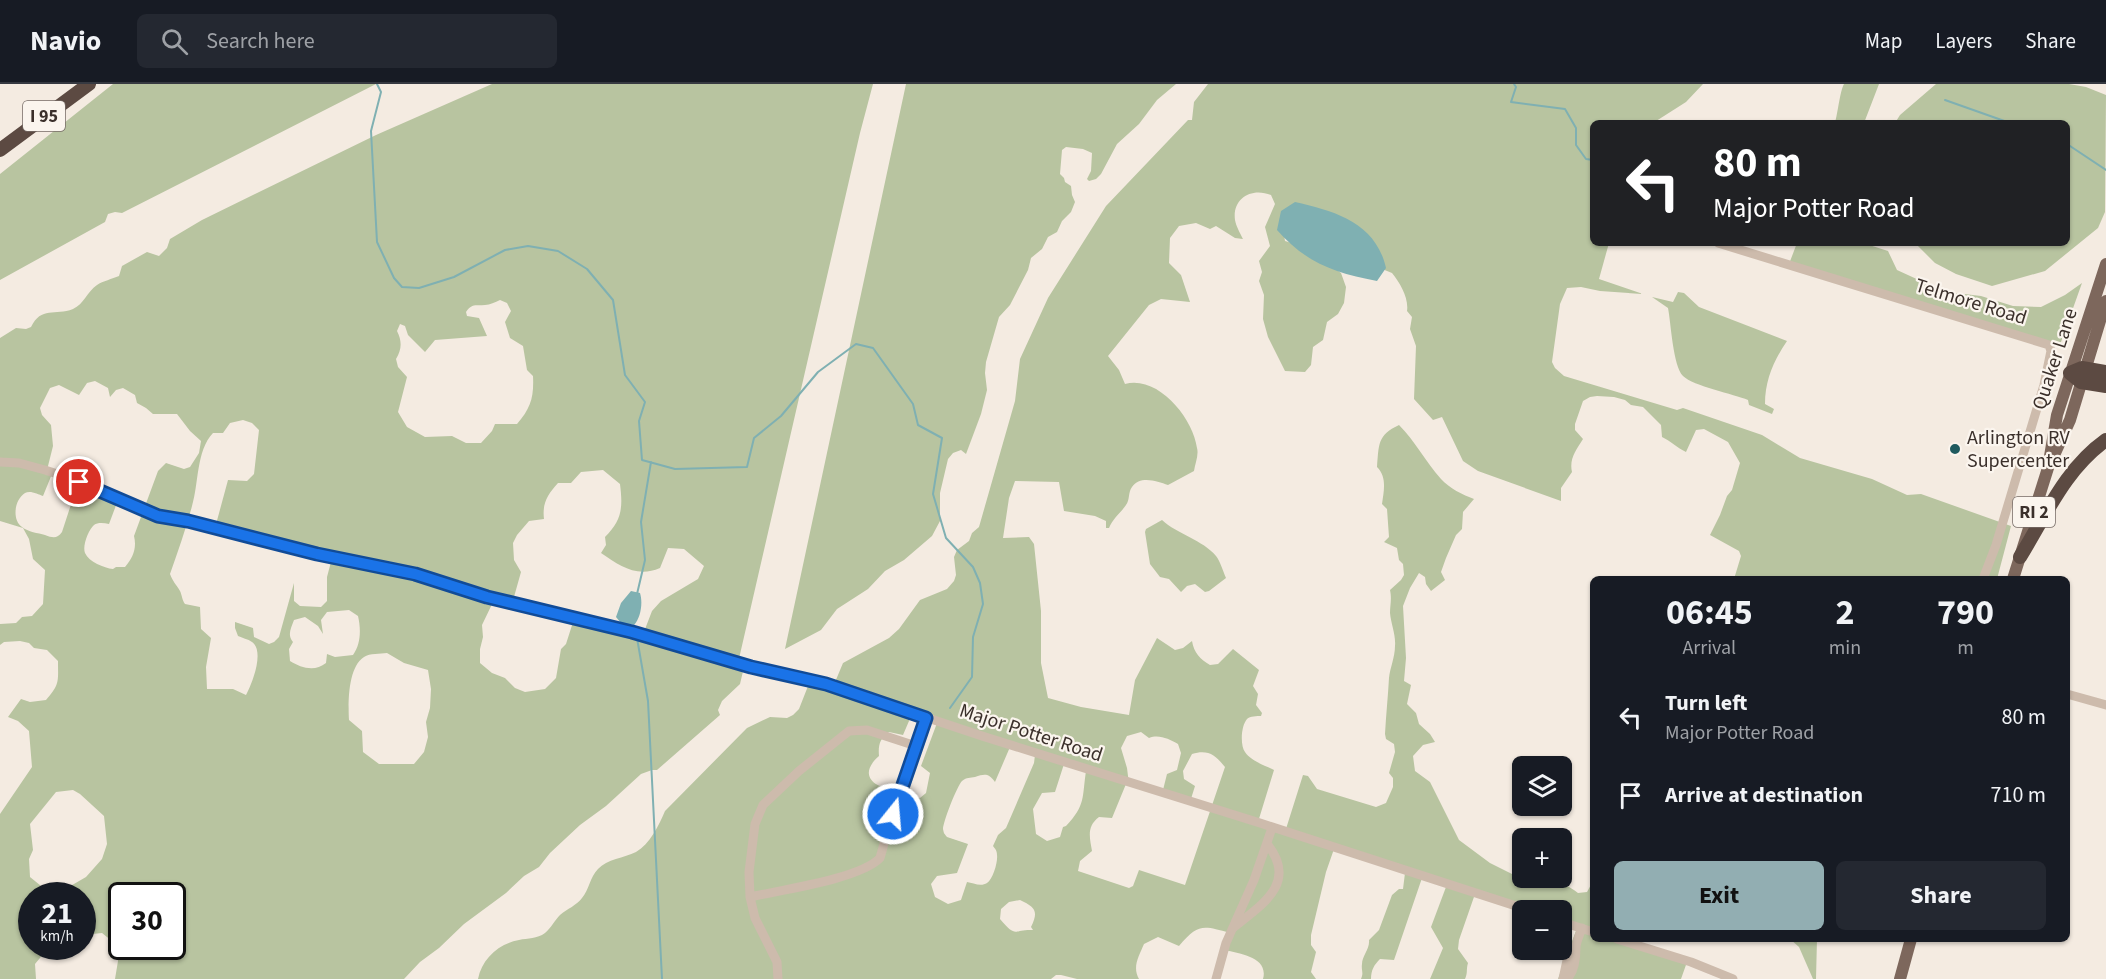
<!DOCTYPE html>
<meta charset="utf-8">
<style>
:root{--surface:#171b24;--page:#242831;--text:#f1f3f6;--muted:#9ea1a6;--line:#363941;--accent:#92aeb2}
body{margin:0;font-family:"Source Sans 3",sans-serif;background:var(--page);color:var(--text);height:100vh;display:flex;flex-direction:column;font-size:22px;white-space:nowrap}
*{box-sizing:border-box;margin:0}
p{font-size:20px;color:var(--muted)}
.icon{flex:none;width:33px;height:33px;fill:none;stroke:currentColor;stroke-width:2;stroke-linecap:round;stroke-linejoin:round}
.map{position:relative;flex:1;overflow:hidden}
.sheet{position:absolute;left:1590px;top:492px;width:480px;height:366px;display:flex;flex-direction:column;background:var(--surface);border-radius:9px;box-shadow:0 2px 4px #0004}
.sheet>*{flex:none}
.hud{position:absolute;left:1590px;top:36px;width:480px;height:126px;border-radius:9px;box-shadow:0 2px 4px #0004;background:#202124;color:#fff;overflow:hidden}
.controls{position:absolute;left:1512px;top:672px;display:grid;gap:12px}
.controls a{display:grid;place-items:center;width:60px;height:60px;border-radius:9px;background:var(--surface);box-shadow:0 2px 4px #0004;font-size:30px}
.speed{position:absolute;left:18px;top:798px;display:flex;gap:12px;font-size:30px;font-weight:700;text-align:center}
.speed>*{display:grid;place-content:center;width:78px;height:78px;border-radius:50%;background:var(--surface);box-shadow:0 2px 4px #0004;line-height:1}
.speed small{font-size:15px;font-weight:400}
.speed .limit{border:3px solid #111;border-radius:9px;background:#fff;color:#111}
.pin{position:absolute;display:grid;place-items:center;width:51px;height:51px;color:#fff;margin:-26px;border:3px solid #fff;border-radius:50%;box-shadow:0 2px 6px #0007}
.me{position:absolute;width:66px;margin:-33px;rotate:17deg;stroke-linejoin:round;filter:drop-shadow(0 0 4px #0008)}
.turn{display:flex;align-items:center;gap:21px;height:126px;padding:0 24px;font-size:27px}
.turn .icon{width:78px;height:78px;stroke-width:2.5}
.turn b{display:block;font-size:42px;line-height:51px}
.eta{display:flex;justify-content:space-evenly;align-items:center;height:102px;text-align:center}
.eta b{font-size:36px;font-weight:700;line-height:42px}
.primary-button{display:flex;gap:12px;margin-top:auto;padding:12px 24px}
.primary-button a{flex:1;height:69px;border-radius:9px;background:var(--accent);color:#111;font-size:24px;font-weight:700;line-height:69px;text-align:center}
.primary-button a+a{background:var(--page);color:var(--text)}
ul{padding:0;list-style:none}
li{display:flex;align-items:center;gap:18px;height:78px;padding:0 24px}
li div{flex:1}
li b{display:block;font-size:22px}
li em{font-style:normal}
header{display:flex;align-items:center;gap:36px;box-sizing:border-box;height:84px;padding:0 30px;background:var(--surface);border-bottom:2px solid var(--line)}
header strong{font-size:28px}
nav{display:flex;gap:33px;margin-inline-start:auto;font-size:21px}
.search{width:420px;height:54px;background:var(--page);display:flex;align-items:center;gap:15px;box-sizing:border-box;padding:0 21px;border-radius:9px;color:var(--muted);font-size:22px}
.map>svg:first-child{display:block}
.green{fill:#b8c4a0;fill-rule:evenodd}
.water{fill:#7fb0b2}
.lines{fill:none;stroke-linecap:round;stroke-linejoin:round}
.stream{stroke:#7fb0b2;stroke-width:2}
.minor{stroke:#cdbbac;stroke-width:9}
.major{stroke:#7d675c;stroke-width:12}
.highway{stroke:#5c4a42;stroke-width:14}
.route-casing{stroke:#114b97;stroke-width:15}
.route{stroke:#1a73e8;stroke-width:10}
.poi-dot{fill:#1f5a5e;stroke:#fbf5ee;stroke-width:2}
.labels{text-anchor:middle;dominant-baseline:central;stroke-width:4.5;stroke-linejoin:round;paint-order:stroke}
.shield{fill:#fbf5ee;stroke:#756b66;stroke-width:1.5}
.shield-label{font-size:18px;font-weight:bold;fill:#3b302b}
.street-label{font-size:20px;fill:#3b302b;stroke:#fbf5ee}
.poi-label{font-size:20px;fill:#3b302b;stroke:#fbf5ee;text-anchor:start}
</style>
<header>
<strong>Navio</strong>
<div class="search"><svg class="icon" aria-label="search" viewBox="0 0 24 24"><circle cx="10" cy="10" r="6"/><path d="M15 15l6 6"/></svg>Search here</div>
<nav><a>Map</a><a>Layers</a><a>Share</a></nav>
</header>
<div class="map">
<svg width="2106" height="895" viewBox="0 0 2106 895">
<rect width="100%" height="100%" fill="#f4ebe1"/>
<path class="green" d="M113,0H376L122,129L115,128L108,130L105,138L0,196V90Z
M492,0H873L860,49L738,579L744,583L740,600L722,617L718,626L720,631L657,686H652L641,690L606,722L580,741L550,769L539,783L524,792L506,809L464,840L439,864L420,878L404,895H115L118,877L117,861L102,849L83,851L82,812H32V862L49,863L35,880L36,895H0V730L32,683L29,647L18,637L8,633L21,615L30,618L46,616C60,600 58,598 58,577L47,566L34,564L29,559L20,557L4,558L0,561V540L16,539L22,533L32,532L43,520L45,486L33,475L29,455L23,444L0,437V254L16,244L26,245L31,243C41,222 55,232 73,225C84,220 87,208 97,201C103,197 112,195 119,192L122,182L147,168L159,172L167,164L170,155L202,136L376,51ZM500,216L507,219L511,227L505,238L510,254L523,262L527,286L533,292C534,313 531,324 517,340H495L492,347L481,359H466L452,352L425,353L407,343L398,328L407,293L398,283L396,275C402,265 402,257 397,247L400,240L405,242L408,251L425,268L435,256L487,252L479,234L467,232L466,228C472,219 476,222 485,221C490,221 495,218 500,216ZM95,297L108,304L110,313L116,306L123,304L135,311L137,319L146,324L153,330H177L190,347L201,357L199,369L190,383L184,385L166,379L158,387L134,452C137,464 133,474 125,483H116L113,485C104,484 89,478 85,469C82,462 89,445 94,441C98,438 104,439 109,440L118,416L78,399L62,448C57,455 53,454 45,451C38,449 28,448 22,443C12,436 14,416 25,409C30,406 38,410 43,412L52,390L47,386L53,362L51,341L42,331L40,324L50,304L59,301L79,311L87,299ZM243,336L252,339L259,346L254,390L247,397L228,396L215,444L332,474L327,493V517L321,523L300,522L294,517V499L279,553L274,558L269,560L254,553L253,544L235,538V544L238,552C242,554 248,555 252,558C265,567 252,600 246,611L233,605H207L206,583L211,554L201,545L200,523L185,520C182,516 182,511 180,507C176,500 173,498 170,490C178,467 186,445 192,422C199,399 196,367 213,349H223L230,339ZM603,386L620,400C623,424 622,436 605,453L606,461L601,469C620,482 637,494 660,484L668,464L684,465L704,482L698,495L661,517L652,527L642,553L574,535L566,560L561,565L556,594L545,605L525,608L515,604L505,594L492,589L480,579V565L483,553L482,541L494,516L512,520L521,488L514,476L513,459L517,451L529,437L544,435C542,419 548,410 558,399H571L581,388ZM349,526L358,532C361,545 361,560 353,571L335,573L327,570L326,579C315,588 301,584 290,577L289,565L293,558C287,551 291,544 294,536L305,533L318,542L323,550L321,536L327,528ZM387,569L404,579L428,586L431,605L430,624L426,638L428,653L424,668L414,680H379L363,668L362,647L349,636C348,619 348,583 364,573C370,569 380,570 387,569ZM73,706L80,710L104,732L107,760L102,775L86,793L67,804L46,806L30,793L29,775L33,766L30,740L56,708ZM122,812H172V862H122Z
M906,0H1176L1157,16L1139,40L1117,60L1101,90L1096,95L1089,97L1087,95L1091,87L1092,69L1083,65L1066,63L1062,66L1060,90L1064,94L1065,98L1071,102L1072,111L1075,118L1071,128L1062,137L1057,148L1048,153L1042,165L1031,174L1028,186L1010,221L999,233L986,278L985,289L987,306L981,330L966,370L961,366L953,369L948,375L940,409V437L932,452L904,476L885,487L868,505L837,525L821,546L785,565Z
M1208,0H1703L1686,18L1653,39H1593V159H1609L1599,195L1643,210L1600,207L1581,203L1567,204L1560,220L1552,278L1555,284L1564,292L1677,326L1683,324L1762,351L1800,374L1872,395L1907,411L1921,410L1952,421L2011,442L1997,495H1734L1741,472L1739,467L1710,451L1720,431L1727,412L1732,406L1740,379L1728,358L1704,345L1696,346L1686,368C1677,364 1671,357 1662,353L1661,341L1643,323L1631,321L1625,316L1614,313L1597,312L1590,313L1583,317L1575,340V346L1583,355C1576,366 1569,375 1572,388L1561,404V417L1478,387L1463,377L1442,333L1433,336L1414,315L1416,262L1410,245L1412,233L1407,227C1409,214 1400,199 1392,189L1283,145L1285,157L1308,164L1341,189L1346,203L1344,219L1338,230L1327,238L1323,256L1313,263L1311,281L1305,288L1285,287L1268,253L1263,235L1264,211L1259,197L1262,188L1259,177L1270,162L1265,143L1275,120L1271,111C1252,103 1232,114 1235,136C1236,142 1240,149 1243,155L1235,154L1216,142L1210,145L1196,139L1179,142L1170,154L1169,179L1181,191L1190,218L1161,215L1149,221L1108,272L1119,286L1125,300C1158,291 1193,334 1197,364C1199,371 1195,380 1194,387L1168,401C1157,397 1140,391 1132,403C1128,408 1130,416 1126,421C1120,430 1113,434 1109,444H1106V437L1095,432L1064,427L1059,398L1015,397L1009,414L1003,454L1029,453L1034,460L1041,527V579L1048,614L1081,623L1129,631L1135,596L1157,554L1175,566L1183,564L1192,557C1194,569 1200,575 1210,581L1218,580L1233,565L1259,586L1253,602L1258,610L1256,621L1262,629L1261,632C1257,632 1250,632 1247,635C1241,642 1240,661 1245,668C1251,677 1264,681 1274,686L1258,738L1285,748L1303,691L1308,692L1317,705L1376,723L1386,719L1393,703V694L1389,689L1395,668L1394,660L1386,655L1385,650C1386,631 1388,612 1389,594C1390,584 1395,573 1395,562C1396,551 1391,540 1390,529C1390,521 1392,515 1390,506L1401,496L1404,491L1403,480L1399,476L1397,464L1384,458L1389,453L1387,425L1382,420C1384,406 1387,393 1377,383C1379,361 1377,351 1399,341C1415,357 1426,378 1441,395C1449,404 1463,411 1474,415L1463,428L1462,445L1456,451L1446,474L1441,488L1445,496L1431,507L1426,500L1425,493L1419,489L1410,504L1403,522L1406,574L1404,597L1411,601L1407,620L1416,629L1419,640L1430,650L1435,658L1423,661L1413,672L1415,687L1430,698L1459,756L1490,779L1514,791H1522V794C1545,794 1560,795 1578,809L1587,808L1593,797V855H1628L1687,878L1681,895H1558L1577,844L1562,838V826H1527L1475,810L1459,856L1458,865L1468,879C1466,885 1468,889 1465,895H1430L1443,864L1431,843L1446,803L1422,794L1394,876L1380,875C1374,881 1371,886 1371,895H1361C1364,888 1361,887 1362,880C1362,872 1370,865 1369,856L1379,846L1392,811L1399,805H1403L1405,789L1334,765L1326,788L1311,851V861L1316,868L1311,888L1316,895H1263C1269,873 1240,870 1225,866L1230,849C1202,841 1198,840 1179,862L1158,853L1144,860C1139,872 1132,883 1139,895H1077L1061,891H1056L1051,895H478C482,875 498,860 519,856C528,854 537,855 545,849C551,844 555,836 560,831C567,825 577,821 582,814C589,806 590,793 598,785C607,775 624,774 636,768C650,760 659,741 665,727L747,644L770,633L787,634L793,631L799,625L810,597L833,603L843,579L889,554L899,545L920,516L947,505L954,497L956,491L954,473L957,466L969,457L972,449L979,443L1015,317L1020,275L1048,214L1106,122L1188,36H1192L1194,18ZM912,630L937,639L921,682L930,689L926,709L920,714C911,714 905,713 901,705C878,707 855,693 879,672C878,661 880,654 889,648L903,651ZM1141,648L1149,654C1159,650 1169,655 1178,660L1181,669L1177,686L1167,690L1162,710L1190,718L1195,702L1184,695L1183,687L1192,670C1209,665 1216,672 1225,683L1185,801L1139,786L1133,802L1129,804L1078,787L1080,777L1092,767C1090,754 1086,743 1099,733L1112,734L1126,700H1129L1127,684L1121,664L1127,652ZM1010,663L1035,671L1034,679L1006,744L998,751L993,762C995,765 997,766 997,771C998,778 993,795 987,799C981,803 973,799 967,798L961,816L948,820L935,813L931,800L937,792L957,789L968,760L947,753C944,749 944,750 943,745C943,738 957,702 962,697C967,693 970,694 975,693C985,690 988,689 995,698ZM1064,680L1086,687C1082,713 1086,721 1066,742L1063,743L1060,753L1047,757L1036,750L1033,725L1042,709L1055,708ZM1020,816C1035,823 1039,827 1031,843L1033,846C1013,845 1017,855 1000,835L1001,825L1009,818Z
M1844,0H1879L1864,39H1835C1838,28 1840,7 1844,0Z
M1936,0H2069L2086,3L2106,11L2105,128L2098,144L2045,187L1992,202L1956,190L1935,179L1915,159H2067V39H1895L1900,31Z
M1797,159H1863L1888,167L1897,186L1921,197L1948,208L1981,212L2013,222L2041,223L2065,211L2082,199L2061,258L2054,263L1789,180Z
M1678,208L1684,209L1699,223L1787,257C1774,276 1765,296 1765,320L1774,325L1772,330L1749,321L1748,316C1734,310 1693,302 1683,292C1673,282 1671,239 1668,224L1652,213L1673,218Z
M1162,436C1177,450 1203,456 1216,472C1220,477 1223,487 1226,494L1209,507L1205,508L1195,500L1187,502L1181,508L1169,495L1160,493L1150,480L1145,448L1146,445Z
M1790,855H1817L1816,895H1813L1799,863Z"/>
<path class="water" d="M1295,118C1335,127 1376,139 1386,184L1377,197C1335,189 1306,179 1277,146L1281,127Z
M631,507L640,509C643,518 641,534 634,541L621,539L616,533L621,519Z"/>
<g class="lines">
<path class="stream" d="M377,0L381,8L371,47L377,158L394,194L402,203L419,204L454,193L505,166L528,162L558,167L587,185L613,216L625,291L645,318L639,337L642,376L675,385L747,383L754,354L781,332L818,288L856,260L873,264L913,320L918,341L942,354L933,410L946,454L973,483L980,499L983,520L973,553L972,593L950,624
M1514,0L1516,3L1511,18L1565,25L1576,44V61L1586,75L1593,76
M1945,16L2010,39
M2067,60L2106,86
M637,510L645,476L641,438L651,378
M637,554L648,617L662,895"/>
<path class="minor" d="M1718,159L2049,261L2051,267L2044,301L1996,461L1983,495
M0,378L19,379L45,386L79,397L158,432L188,437L317,470L415,490L487,513L637,550L751,583L826,600L982,652L1260,739L1528,826
M2067,610L2106,621
M750,813C780,806 860,795 880,774L899,707L926,634
M1562,838L1593,848
M1233,844C1261,821 1298,800 1268,761
M1617,855L1691,878L1733,895
M778,895L777,878L755,834L750,813L749,788L755,740L763,721L799,687L849,647L867,646L916,662
M1216,895L1226,859L1254,796L1272,744
M1563,895L1569,867L1576,863
M1567,895C1575,887 1576,873 1576,863C1576,858 1580,850 1582,844"/>
<path class="major" d="M2055,369L2070,336L2106,217
M2013,495L2048,384L2057,331L2106,180
M1900,895L1911,855"/>
<path class="highway" d="M0,66L89,0
M2106,288L2082,284L2070,289L2081,298L2106,302
M2020,473C2046,431 2065,385 2106,356"/>
</g>
<g class="lines">
<defs>
<path id="route" d="M79,398L158,432L188,437L317,470L415,490L487,513L632,548L751,583L826,600L926,634L893,730"/>
</defs>
<use href="#route" class="route-casing"/>
<use href="#route" class="route"/>
</g>
<circle class="poi-dot" cx="1955" cy="365" r="6"/>
<g class="labels">
<g class="shield">
<rect x="23" y="17" width="42" height="30" rx="4.5"/>
<rect x="2013" y="413" width="42" height="30" rx="4.5"/>
</g>
<g class="shield-label">
<text x="44" y="32">I 95</text>
<text x="2034" y="428">RI 2</text>
</g>
<g class="street-label">
<text transform="translate(1971 218) rotate(17)">Telmore Road</text>
<text transform="translate(2055 275) rotate(-72)">Quaker Lane</text>
<text transform="translate(1031 649) rotate(18)">Major Potter Road</text>
</g>
<g class="poi-label">
<text x="1967" y="354">Arlington RV<tspan x="1967" dy="23">Supercenter</tspan></text>
</g>
</g>
</svg>
<div class="controls">
<a><svg class="icon" aria-label="layers" viewBox="0 0 24 24"><path d="M12 4l9 5-9 5-9-5zM3 14l9 5 9-5"/></svg></a>
<a>+</a>
<a>−</a>
</div>
<div class="speed"><div>21<small>km/h</small></div><div class="limit">30</div></div>
<div class="pin" style="left:79px;top:398px;background:#d93025"><svg class="icon" aria-label="arrive" viewBox="0 0 24 24"><path d="M6 21V4h12l-3 4 3 4H6"/></svg></div>
<svg class="me" style="left:893px;top:730px" viewBox="-20 -20 40 40"><circle r="17" fill="#1a73e8" stroke="#fff" stroke-width="3"/><path d="M0-11L8 9 0 5-8 9z" fill="#fff"/></svg>
<div class="hud">
<div class="turn"><svg class="icon" aria-label="left" viewBox="0 0 24 24"><path d="M17 20v-9H6M10 6l-5 5 5 5"/></svg><div><b>80 m</b>Major Potter Road</div></div>
</div>
<section class="sheet">
<div class="eta">
<div><b>06:45</b><p>Arrival</p></div>
<div><b>2</b><p>min</p></div>
<div><b>790</b><p>m</p></div>
</div>
<ul>
<li><svg class="icon" aria-label="left" viewBox="0 0 24 24"><path d="M17 20v-9H6M10 6l-5 5 5 5"/></svg><div><b>Turn left</b><p>Major Potter Road</p></div><em>80 m</em></li>
<li><svg class="icon" aria-label="arrive" viewBox="0 0 24 24"><path d="M6 21V4h12l-3 4 3 4H6"/></svg><div><b>Arrive at destination</b></div><em>710 m</em></li>
</ul>
<div class="primary-button"><a>Exit</a><a>Share</a></div>
</section>
</div>
